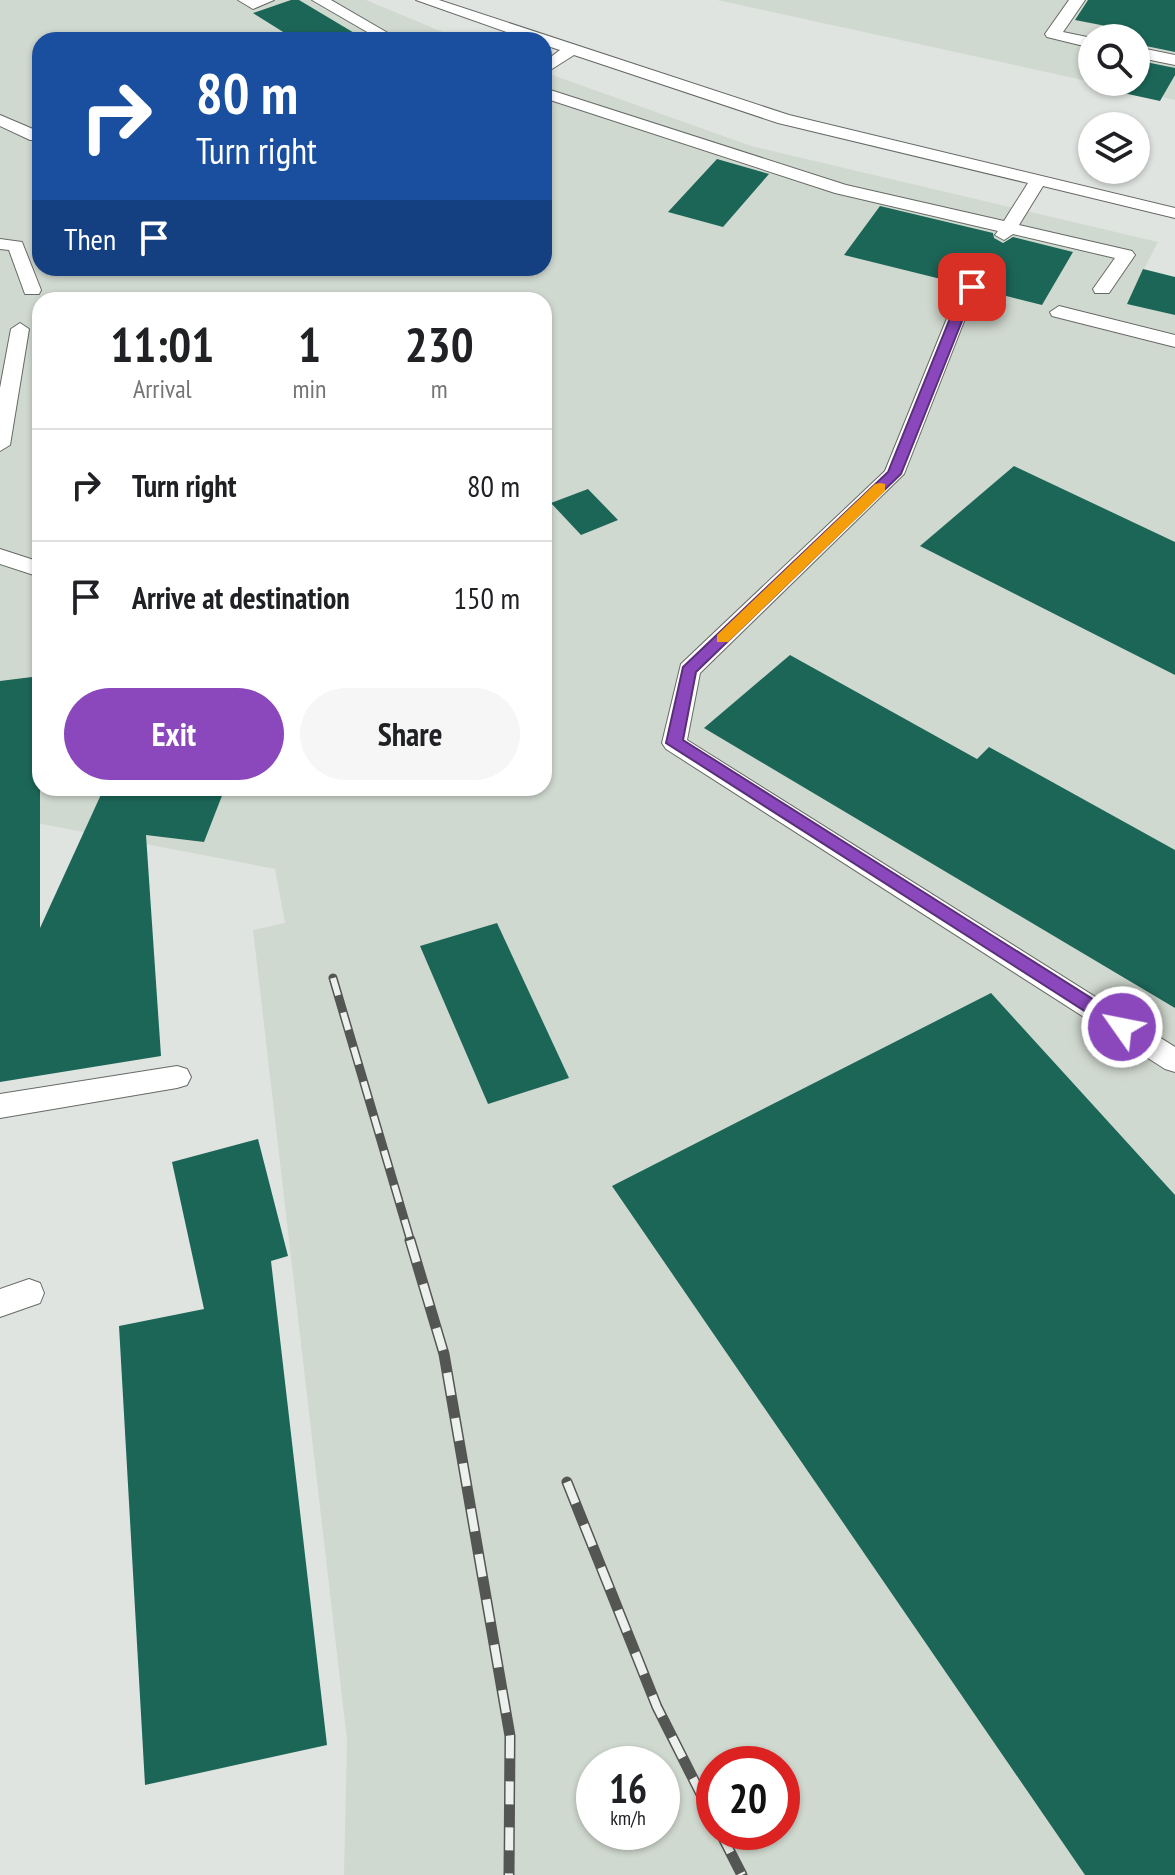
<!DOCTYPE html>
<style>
:root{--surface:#fff;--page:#f6f6f6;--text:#202124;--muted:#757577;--line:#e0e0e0;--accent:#8a48bc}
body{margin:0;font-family:"PT Sans Narrow",sans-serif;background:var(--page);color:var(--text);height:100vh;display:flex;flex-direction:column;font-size:30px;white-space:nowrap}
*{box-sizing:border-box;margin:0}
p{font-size:26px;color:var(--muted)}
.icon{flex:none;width:44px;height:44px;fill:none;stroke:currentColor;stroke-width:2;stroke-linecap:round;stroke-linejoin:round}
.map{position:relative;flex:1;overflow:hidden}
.details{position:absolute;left:32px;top:292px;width:520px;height:504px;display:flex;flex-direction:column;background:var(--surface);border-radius:24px;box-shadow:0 2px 6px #0004}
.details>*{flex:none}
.top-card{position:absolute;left:32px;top:32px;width:520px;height:244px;border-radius:24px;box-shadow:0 2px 6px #0004;background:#1a4fa0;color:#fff;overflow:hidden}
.controls{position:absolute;left:1078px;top:24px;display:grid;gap:16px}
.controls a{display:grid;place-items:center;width:72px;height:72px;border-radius:50%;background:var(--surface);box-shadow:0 2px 6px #0004;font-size:40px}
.speed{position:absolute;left:576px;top:1746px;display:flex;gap:16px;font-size:40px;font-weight:700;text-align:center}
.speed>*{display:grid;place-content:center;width:104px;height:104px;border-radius:50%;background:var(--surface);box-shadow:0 2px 6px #0004;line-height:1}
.speed small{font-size:20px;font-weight:400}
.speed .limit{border:12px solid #d22;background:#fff;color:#111}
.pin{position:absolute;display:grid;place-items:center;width:68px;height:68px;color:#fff;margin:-34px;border-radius:16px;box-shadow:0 4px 12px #0006}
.me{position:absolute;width:88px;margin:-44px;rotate:303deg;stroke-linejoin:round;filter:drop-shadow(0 0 6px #0008)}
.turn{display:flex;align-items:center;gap:28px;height:168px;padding:0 32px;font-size:36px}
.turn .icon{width:104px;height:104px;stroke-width:2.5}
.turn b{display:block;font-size:56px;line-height:68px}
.then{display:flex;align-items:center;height:76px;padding:0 32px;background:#0003;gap:16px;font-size:30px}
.eta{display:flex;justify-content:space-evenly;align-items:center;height:136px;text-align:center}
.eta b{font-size:48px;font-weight:800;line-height:56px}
.primary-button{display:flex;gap:16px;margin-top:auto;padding:16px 32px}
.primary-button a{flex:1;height:92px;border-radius:48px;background:var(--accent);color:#fff;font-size:32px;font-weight:800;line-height:92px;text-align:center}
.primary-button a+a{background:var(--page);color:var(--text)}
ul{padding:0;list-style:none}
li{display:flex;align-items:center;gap:24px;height:112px;padding:0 32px;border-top:2px solid var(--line)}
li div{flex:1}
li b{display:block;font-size:30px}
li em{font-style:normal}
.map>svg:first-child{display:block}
.built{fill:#d0d9cf;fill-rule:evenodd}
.building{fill:#1c6658}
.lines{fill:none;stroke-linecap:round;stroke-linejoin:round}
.lane-casing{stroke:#666a66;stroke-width:2}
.lane{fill:#fff;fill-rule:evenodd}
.rail-far1-casing{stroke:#545654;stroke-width:9}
.rail-casing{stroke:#545654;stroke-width:11}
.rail-far1{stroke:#edf1ed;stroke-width:6;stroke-dasharray:18;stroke-linecap:butt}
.rail{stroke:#edf1ed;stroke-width:8;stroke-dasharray:23;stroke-linecap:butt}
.route{fill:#8a48bc;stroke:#5a2f7a;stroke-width:2}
.slow{fill:#f59e0b}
</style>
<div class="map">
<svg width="1175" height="1875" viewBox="0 0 1175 1875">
<rect width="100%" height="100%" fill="#e0e4e0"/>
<path class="built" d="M0,0H366L462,40H40V268H544V72L751,146L1158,242L1144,269L1175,277V1875H344L347,1740L253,930L285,923L275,869L21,820L0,685ZM40,300H544V788H40ZM594,1764H662V1832H594ZM714,1764H782V1832H714Z
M717,0H1175V100L1093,82H1136V38H1092V82Z"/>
<path class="building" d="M291,0H299L366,40H296L253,13Z
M1088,0H1175V52L1136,44L1134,38L1137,32L1075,20Z
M1136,60L1175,68V75L1160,101L1105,89L1109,82H1136Z
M717,159L769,174L723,227L668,212Z
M880,206L993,233L994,238L1003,243L1013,237L1073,252L1042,305L983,290V284L974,278L964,280L961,284L844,255Z
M1143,269L1175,277V315L1127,304Z
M1014,466L1175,542V675L920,546Z
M588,489L618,520L581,535L551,503Z
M790,655L977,759L989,747L1175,850V1008L704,728Z
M40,676V928L104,788H225L204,842L146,835L161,1056L0,1082V681Z
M497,923L569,1078L488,1104L420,946Z
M991,993L1175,1195V1875H1085L612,1186Z
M258,1139L288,1256L271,1261L327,1745L145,1785L119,1326L204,1309L172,1162Z"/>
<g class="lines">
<defs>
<path id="lane" d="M238,0H274L253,9Z
M312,0H331L400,40H381Z
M416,0H439L789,115L1175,208V218L1043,186L1019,225L1132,251L1135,255L1109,293H1095L1093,289L1115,258L1013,234L1004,240L995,235L998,231L835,193L544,98V88L846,185L1004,221L1028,183L778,123L574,55L544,74V62L560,50L544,45V40H529Z
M1069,0H1085L1063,32L1092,38V48L1047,37L1045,34Z
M1136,47L1175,55V65L1136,57Z
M0,115L40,132V140H30L0,126Z
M0,239L22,242L41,290L39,294H25L9,250L0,249Z
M972,281L981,287L972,301L904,474L700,673L687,740L1175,1047V1072L1165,1069L666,749L662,743L681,664L885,471L954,301L965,283Z
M1059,306L1175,335V347L1052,316L1050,312Z
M20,323L29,329L10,445L0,451V388L11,329Z
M0,549L40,562V577L0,564Z
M177,1066L187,1069L191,1077L187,1085L177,1088L0,1118V1094Z
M29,1279L40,1283L44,1293L40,1303L0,1317V1289Z"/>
</defs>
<use href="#lane" class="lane-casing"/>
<use href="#lane" class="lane"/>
<defs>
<path id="rail-far1" d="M333,978L411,1242"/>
<path id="rail" d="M410,1240L444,1354L510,1736L509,1875
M567,1482L657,1707L714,1820
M720,1832L742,1875"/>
</defs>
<use href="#rail-far1" class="rail-far1-casing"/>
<use href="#rail" class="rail-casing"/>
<use href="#rail-far1" class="rail-far1"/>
<use href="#rail" class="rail"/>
</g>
<path class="route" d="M972,283L978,287L970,301L901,474L696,672L683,740L1129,1022L1132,1027L1129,1033L1122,1035L666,743L683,667L888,472L957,301L967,284Z"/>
<path class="slow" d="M880,483L885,484V491L728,642H717V635L875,484Z"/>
</svg>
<div class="controls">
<a><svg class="icon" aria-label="search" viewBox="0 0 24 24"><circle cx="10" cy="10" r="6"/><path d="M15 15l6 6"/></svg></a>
<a><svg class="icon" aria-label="layers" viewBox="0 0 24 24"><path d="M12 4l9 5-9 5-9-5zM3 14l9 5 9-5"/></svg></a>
</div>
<div class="speed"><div>16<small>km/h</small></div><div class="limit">20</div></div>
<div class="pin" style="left:972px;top:287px;background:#d93025"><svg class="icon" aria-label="arrive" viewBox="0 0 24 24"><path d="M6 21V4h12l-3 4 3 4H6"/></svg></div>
<svg class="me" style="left:1122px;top:1027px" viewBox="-20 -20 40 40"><circle r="17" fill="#8a48bc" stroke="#fff" stroke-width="3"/><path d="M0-11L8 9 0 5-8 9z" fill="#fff"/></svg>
<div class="top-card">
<div class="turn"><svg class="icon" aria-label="right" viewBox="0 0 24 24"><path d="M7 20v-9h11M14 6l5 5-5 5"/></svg><div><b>80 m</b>Turn right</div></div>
<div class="then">Then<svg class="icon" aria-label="arrive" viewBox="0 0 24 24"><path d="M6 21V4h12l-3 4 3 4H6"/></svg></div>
</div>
<section class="details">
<div class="eta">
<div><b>11:01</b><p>Arrival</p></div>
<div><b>1</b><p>min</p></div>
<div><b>230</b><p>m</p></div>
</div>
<ul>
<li><svg class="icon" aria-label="right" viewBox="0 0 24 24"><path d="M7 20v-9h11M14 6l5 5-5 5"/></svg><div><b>Turn right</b></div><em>80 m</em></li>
<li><svg class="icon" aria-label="arrive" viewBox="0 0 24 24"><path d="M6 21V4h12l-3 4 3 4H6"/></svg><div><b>Arrive at destination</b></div><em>150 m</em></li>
</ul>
<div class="primary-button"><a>Exit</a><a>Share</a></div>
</section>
</div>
